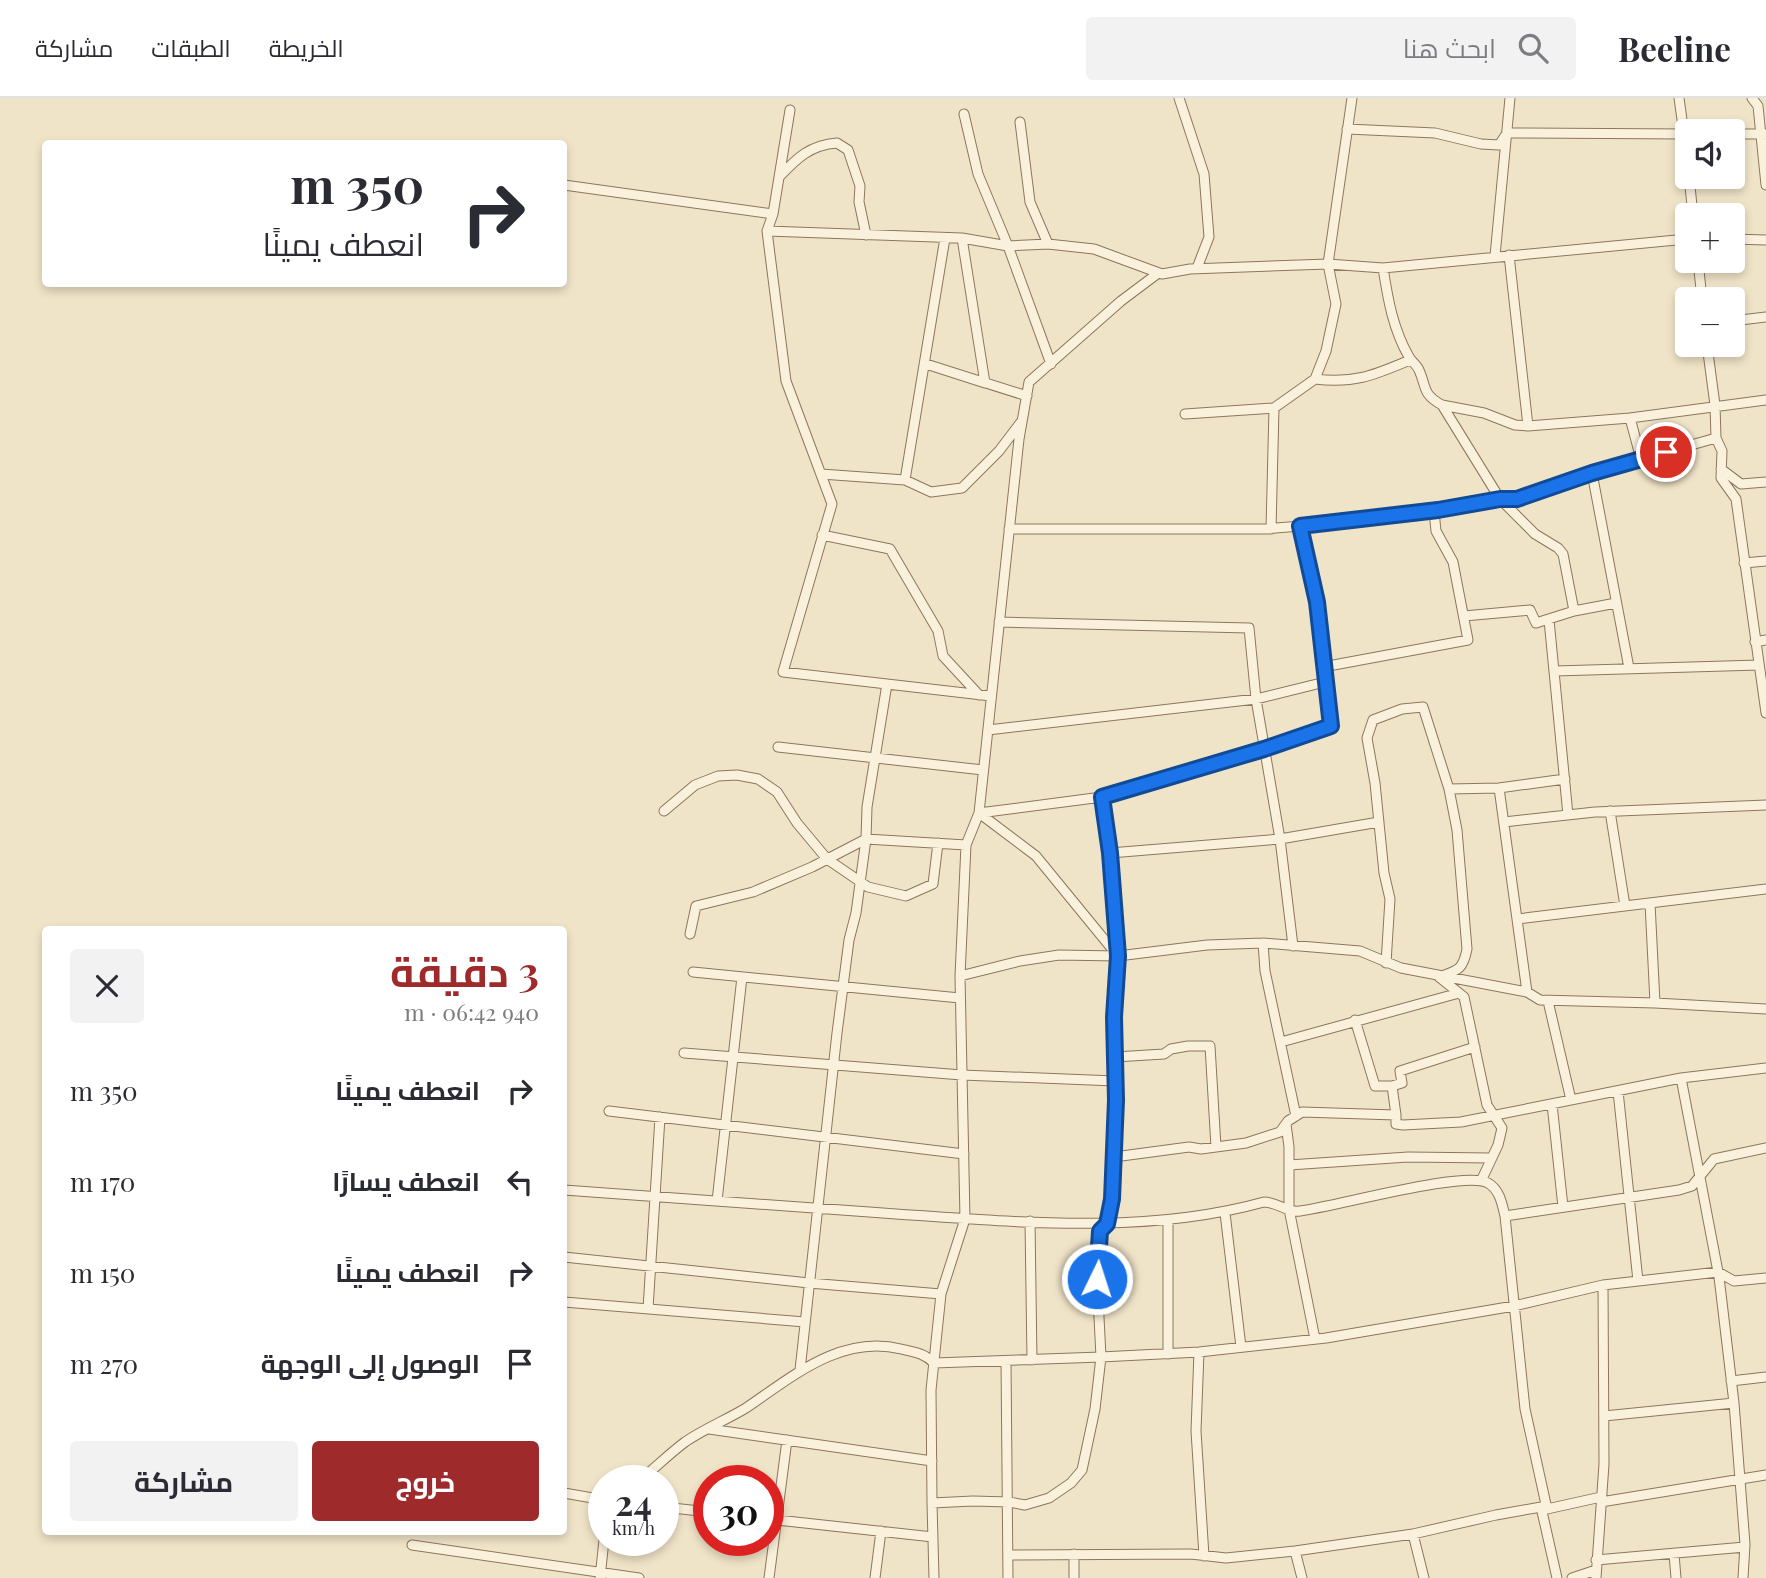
<!DOCTYPE html>
<html lang="ar">
<meta charset="utf-8">
<style>
:root{--surface:#fff;--page:#f2f2f3;--text:#2b2b33;--muted:#7c7c81;--line:#e1e1e2;--accent:#9e2a2b}
body{margin:0;font-family:"Playfair Display",Cairo,serif;background:var(--page);color:var(--text);direction:rtl;height:100vh;display:flex;flex-direction:column;font-size:26px;white-space:nowrap}
*{box-sizing:border-box;margin:0}
p{font-size:23px;color:var(--muted)}
.icon{flex:none;width:38px;height:38px;fill:none;stroke:currentColor;stroke-width:2;stroke-linecap:round;stroke-linejoin:round}
.map{position:relative;flex:1;overflow:hidden;direction:ltr}
.sheet{position:absolute;left:42px;top:828px;width:525px;height:609px;display:flex;flex-direction:column;background:var(--surface);border-radius:7px;box-shadow:0 4px 10px #0003;direction:rtl}
.sheet>*{flex:none}
.guide{position:absolute;left:42px;top:42px;width:525px;height:147px;border-radius:7px;box-shadow:0 4px 10px #0003;direction:rtl;background:#fff;color:var(--text);overflow:hidden}
.fabs{position:absolute;left:1675px;top:21px;display:grid;gap:14px}
.fabs a{display:grid;place-items:center;width:70px;height:70px;border-radius:7px;background:var(--surface);box-shadow:0 4px 10px #0003;font-size:35px}
.speed{position:absolute;left:588px;top:1367px;display:flex;gap:14px;font-size:35px;font-weight:700;text-align:center}
.speed>*{display:grid;place-content:center;width:91px;height:91px;border-radius:50%;background:var(--surface);box-shadow:0 4px 10px #0003;line-height:1}
.speed small{font-size:18px;font-weight:400}
.speed .limit{border:10px solid #d22;background:#fff;color:#111}
.pin{position:absolute;display:grid;place-items:center;width:60px;height:60px;color:#fff;margin:-30px;border:4px solid #fff;border-radius:50%;box-shadow:0 2px 7px #0007}
.me{position:absolute;width:77px;margin:-38px;rotate:4deg;stroke-linejoin:round;filter:drop-shadow(0 0 5px #0008)}
.turn{display:flex;align-items:center;gap:24px;height:147px;padding:0 28px;font-size:32px}
.turn .icon{width:91px;height:91px;stroke-width:2.5}
.turn b{display:block;font-size:49px;line-height:60px}
.round{display:grid;place-items:center;flex:none;width:74px;height:74px;border-radius:7px;background:var(--page)}
.headline{display:flex;align-items:center;justify-content:space-between;height:119px;padding:0 28px}
h1{font-size:42px;font-weight:700;line-height:52px;color:var(--accent)}
.cta{display:flex;gap:14px;margin-top:auto;padding:14px 28px}
.cta a{flex:1;height:80px;border-radius:7px;background:var(--accent);color:#fff;font-size:28px;font-weight:700;line-height:80px;text-align:center}
.cta a+a{background:var(--page);color:var(--text)}
ul{padding:0;list-style:none}
li{display:flex;align-items:center;gap:21px;height:91px;padding:0 28px}
li div{flex:1}
li b{display:block;font-size:26px}
li em{font-style:normal}
header{display:flex;align-items:center;gap:42px;box-sizing:border-box;height:98px;padding:0 35px;background:var(--surface);border-bottom:2px solid var(--line)}
header strong{font-size:33px}
nav{display:flex;gap:38px;margin-inline-start:auto;font-size:24px}
.search{width:490px;height:63px;background:var(--page);display:flex;align-items:center;gap:18px;box-sizing:border-box;padding:0 24px;border-radius:7px;color:var(--muted);font-size:26px}
.map>svg:first-child{display:block}
.lines{fill:none;stroke-linecap:round;stroke-linejoin:round}
.minor-casing{stroke:#8d765c;stroke-width:11}
.minor{stroke:#faf1dc;stroke-width:9}
.route-casing{stroke:#114b97;stroke-width:18}
.route{stroke:#1a73e8;stroke-width:12}
</style>
<header>
<strong>Beeline</strong>
<div class="search"><svg class="icon" aria-label="search" viewBox="0 0 24 24"><circle cx="10" cy="10" r="6"/><path d="M15 15l6 6"/></svg>ابحث هنا</div>
<nav><a>الخريطة</a><a>الطبقات</a><a>مشاركة</a></nav>
</header>
<div class="map">
<svg width="1766" height="1480" viewBox="0 0 1766 1480">
<rect width="100%" height="100%" fill="#f0e4c8"/>
<g class="lines">
<defs>
<path id="minor" d="M1179,0L1204,76L1209,139L1197,170
M1679,0L1687,58
M1752,0L1758,8L1766,87
M964,16L978,76L1008,148L1048,146L1094,151L1162,176L1190,171L1328,166L1383,170L1687,141
M1020,24L1030,104L1048,146
M1347,31L1435,35L1481,46L1499,47L1507,35L1687,36
M1732,36H1766
M779,79C797,60 810,47 837,45L848,52L860,88L859,104L866,137
M1689,79L1693,117
M564,87L773,116L767,133L962,140L1008,148L1051,266
M773,116L790,12
M767,133L786,283L832,406L783,574L991,598
M945,140L905,382L931,394L962,390L999,353L1021,324
M962,140L985,285L926,266L1027,298
M1732,141L1766,142
M1509,157L1528,328
M1495,158L1510,0
M1698,163L1702,201
M1383,170C1388,202 1393,231 1409,259C1412,264 1417,267 1419,272C1427,290 1422,296 1442,307L1500,401L1535,436L1558,450L1563,456L1574,513
M1157,176L1121,203L1029,284L1019,341L979,715L1102,699L1331,628L1317,504L1300,428
M1732,223L1766,219
M1707,247L1715,307L1716,340L1722,353L1721,380L1736,401L1766,615
M1315,281C1355,286 1374,277 1410,262
M1442,307L1484,315L1515,327L1528,328L1630,320L1766,302
M1185,316L1274,310L1315,281L1326,253L1336,206L1328,166L1352,0
M1630,320L1641,361
M1721,371L1741,386L1766,384
M1592,375L1629,570
M821,376L905,382
M1009,431H1264L1349,424L1438,412L1500,401L1517,402L1592,375L1716,340
M1271,431L1274,310
M822,437L890,451L938,533L943,558L979,597
M1744,465L1766,463
M1464,518L1530,512L1536,525L1574,513L1616,505
M1549,522L1568,717
M999,524L1249,530L1256,601L1280,741L1293,848
M1755,544L1766,542
M1323,569L1468,542L1453,464L1436,433L1434,413
M1555,573L1759,567
M988,632L1256,601L1325,584
M778,649L983,672
M1499,690L1527,894
M1449,691L1499,690L1565,681
M664,713L695,687L718,678L737,677L758,681L777,694L797,725L827,761L868,789L906,798L933,786L938,745
M1610,713L1625,808
M1504,724L1595,714L1766,707
M1110,755L1280,741L1379,724
M1650,805L1655,905
M1517,821L1766,791
M690,836L696,808L753,794L812,769L866,741L966,747
M1263,845L1265,873L1296,1018
M1386,865L1390,801L1384,775L1375,685L1367,640L1373,622L1402,611L1423,609L1449,691L1457,732L1467,851C1463,872 1458,872 1439,879L1464,899L1487,1007L1502,1030L1498,1047L1481,1083
M693,874L960,900
M960,878L966,747L979,715L1036,758L1117,857
M1548,903L1571,1002
M1355,922L1375,988H1392
M1281,944L1459,895
M684,955L962,977L1115,983
M1115,959L1164,956L1171,951L1188,948H1210L1216,1049
M1681,980L1719,1179L1734,1305L1745,1446L1743,1480
M1618,993L1638,1183
M1552,1006L1563,1109
M609,1013L964,1056
M1396,1017L1392,988L1402,985L1400,973L1475,949
M1286,1026L1289,1049V1067L1408,1059L1491,1060
M1114,1059L1189,1049L1201,1051L1246,1045L1280,1034L1288,1023L1302,1014L1396,1017V1026L1403,1027L1461,1024L1681,980L1766,970
M1289,1067V1111L1315,1241
M564,1092C674,1099 785,1108 896,1116C1018,1124 1145,1137 1264,1104C1277,1104 1288,1115 1300,1113C1334,1109 1465,1072 1488,1085C1500,1092 1502,1106 1505,1118L1525,1311L1547,1411
M717,1103L742,879
M1225,1115L1241,1249
M1505,1118L1679,1092L1692,1088L1714,1061L1766,1050
M1030,1123L1032,1262
M564,1159L809,1185L941,1196
M564,1204L805,1224
M648,1211L660,1019
M1199,1254L1196,1333L1204,1458
M1168,1256V1122
M1006,1263L1008,1480
M800,1272L837,935L849,842L856,815L866,741L867,709L887,586
M1731,1283L1766,1279
M1604,1318L1734,1305
M709,1331L932,1363
M640,1382C655,1370 669,1356 685,1344C704,1331 726,1322 746,1310C792,1279 841,1236 901,1251C914,1254 924,1255 934,1265L1101,1259L1097,1180L1100,1133L1107,1126L1113,1101L1116,1002L1114,919L1118,858L1110,755L1102,699
M564,1395L604,1402
M1601,1404L1766,1377
M932,1405L931,1292L941,1196L965,1121L960,878L1020,863L1059,857L1118,858L1207,847L1263,845L1360,853L1401,870L1527,894L1540,902L1655,905L1766,911
M663,1409L709,1414
M1541,1409L1557,1480
M768,1421L933,1439
M1413,1436L1424,1480
M412,1447L639,1480
M1295,1453L1302,1480
M1074,1456V1480
M1674,1456L1676,1480
M1008,1457L1191,1456L1226,1460L1295,1453L1413,1436L1496,1417L1541,1409L1547,1411L1601,1399
M1596,1462L1745,1449
M600,1480L604,1442
M769,1480L787,1342
M875,1480L881,1433
M934,1480L932,1405L973,1403L1009,1404L1025,1407L1049,1400L1071,1385L1082,1372L1095,1311L1101,1259L1199,1254L1326,1240L1514,1208L1603,1187L1718,1174L1734,1183L1766,1180
M1572,1480L1596,1472
M1596,1480L1604,1366L1603,1187"/>
</defs>
<use href="#minor" class="minor-casing"/>
<use href="#minor" class="minor"/>
</g>
<g class="lines">
<defs>
<path id="route" d="M1097,1181L1100,1133L1107,1126L1112,1101L1116,1002L1114,919L1118,858L1110,755L1102,699L1264,651L1331,628L1317,504L1300,428L1438,412L1500,401H1517L1592,375L1666,354"/>
</defs>
<use href="#route" class="route-casing"/>
<use href="#route" class="route"/>
</g>
</svg>
<div class="fabs">
<a><svg class="icon" aria-label="sound" viewBox="0 0 24 24"><path d="M4 9h4l5-4v14l-5-4H4zM17 9q2 3 0 6"/></svg></a>
<a>+</a>
<a>−</a>
</div>
<div class="speed"><div>24<small>km/h</small></div><div class="limit">30</div></div>
<div class="pin" style="left:1666px;top:354px;background:#d93025"><svg class="icon" aria-label="arrive" viewBox="0 0 24 24"><path d="M6 21V4h12l-3 4 3 4H6"/></svg></div>
<svg class="me" style="left:1097px;top:1181px" viewBox="-20 -20 40 40"><circle r="17" fill="#1a73e8" stroke="#fff" stroke-width="3"/><path d="M0-11L8 9 0 5-8 9z" fill="#fff"/></svg>
<div class="guide">
<div class="turn"><svg class="icon" aria-label="right" viewBox="0 0 24 24"><path d="M7 20v-9h11M14 6l5 5-5 5"/></svg><div><b>350 m</b>انعطف يمينًا</div></div>
</div>
<section class="sheet">
<div class="headline"><div><h1>3 دقيقة</h1><p>940 m · 06:42</p></div><a class="round"><svg class="icon" aria-label="close" viewBox="0 0 24 24"><path d="M6 6l12 12M18 6L6 18"/></svg></a></div>
<ul>
<li><svg class="icon" aria-label="right" viewBox="0 0 24 24"><path d="M7 20v-9h11M14 6l5 5-5 5"/></svg><div><b>انعطف يمينًا</b></div><em>350 m</em></li>
<li><svg class="icon" aria-label="left" viewBox="0 0 24 24"><path d="M17 20v-9H6M10 6l-5 5 5 5"/></svg><div><b>انعطف يسارًا</b></div><em>170 m</em></li>
<li><svg class="icon" aria-label="right" viewBox="0 0 24 24"><path d="M7 20v-9h11M14 6l5 5-5 5"/></svg><div><b>انعطف يمينًا</b></div><em>150 m</em></li>
<li><svg class="icon" aria-label="arrive" viewBox="0 0 24 24"><path d="M6 21V4h12l-3 4 3 4H6"/></svg><div><b>الوصول إلى الوجهة</b></div><em>270 m</em></li>
</ul>
<div class="cta"><a>خروج</a><a>مشاركة</a></div>
</section>
</div>
